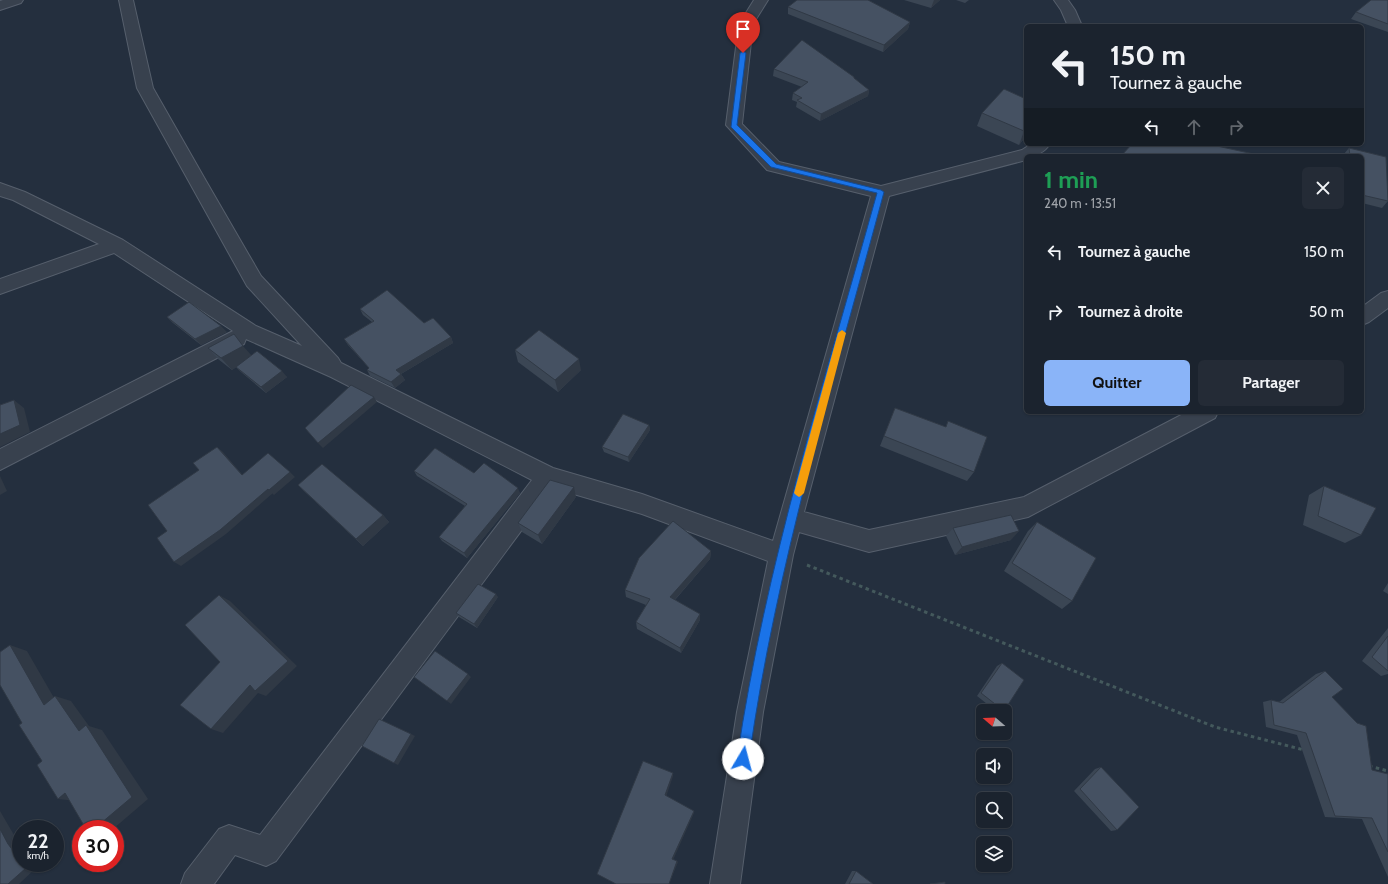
<!DOCTYPE html>
<html lang="fr">
<meta charset="utf-8">
<style>
:root{--surface:#1b232e;--page:#242b36;--text:#f1f3f6;--muted:#a0a4aa;--line:#39404a;--accent:#8ab4f8}
body{margin:0;font-family:Cabin,sans-serif;background:var(--page);color:var(--text);height:100vh;display:flex;flex-direction:column;font-size:15px;white-space:nowrap}
*{box-sizing:border-box;margin:0}
p{font-size:13px;color:var(--muted)}
.icon{flex:none;width:22px;height:22px;fill:none;stroke:currentColor;stroke-width:2;stroke-linecap:round;stroke-linejoin:round}
.map{position:relative;flex:1;overflow:hidden}
.sheet{position:absolute;left:1024px;top:154px;width:340px;height:260px;display:flex;flex-direction:column;background:var(--surface);border-radius:6px;box-shadow:0 1px 3px #0004,0 0 0 1px var(--line)}
.sheet>*{flex:none}
.banner{position:absolute;left:1024px;top:24px;width:340px;height:122px;border-radius:6px;box-shadow:0 1px 3px #0004,0 0 0 1px var(--line);background:#1b232e;color:var(--text);overflow:hidden}
.needle{width:26px;rotate:289deg}
.tools{position:absolute;left:976px;top:704px;display:grid;gap:8px}
.tools a{display:grid;place-items:center;width:36px;height:36px;border-radius:6px;background:var(--surface);box-shadow:0 1px 3px #0004,0 0 0 1px var(--line);font-size:20px}
.speed{position:absolute;left:12px;top:820px;display:flex;gap:8px;font-size:20px;font-weight:700;text-align:center}
.speed>*{display:grid;place-content:center;width:52px;height:52px;border-radius:50%;background:var(--surface);box-shadow:0 1px 3px #0004,0 0 0 1px var(--line);line-height:1}
.speed small{font-size:10px;font-weight:400}
.speed .limit{border:6px solid #d22;background:#fff;color:#111}
.pin{position:absolute;display:grid;place-items:center;width:34px;height:34px;color:#fff;margin:-41px -17px;border-radius:50% 50% 50% 0;rotate:-45deg;box-shadow:0 0 4px #0007}
.pin .icon{rotate:45deg}
.me{position:absolute;width:44px;margin:-22px;rotate:8deg;stroke-linejoin:round;filter:drop-shadow(0 0 3px #0008)}
.turn{display:flex;align-items:center;gap:14px;height:84px;padding:0 20px;font-size:18px}
.turn .icon{width:52px;height:52px;stroke-width:2.5}
.turn b{display:block;font-size:28px;line-height:34px}
.lanes{display:flex;align-items:center;height:38px;padding:0 20px;background:#0003;justify-content:center;gap:20px;direction:ltr}
.lanes .off{opacity:.35}
.round{display:grid;place-items:center;flex:none;width:42px;height:42px;border-radius:6px;background:var(--page)}
.overview{display:flex;align-items:center;justify-content:space-between;height:68px;padding:0 20px}
h1{font-size:24px;font-weight:700;line-height:30px;color:#1e9e55}
.primary-button{display:flex;gap:8px;margin-top:auto;padding:8px 20px}
.primary-button a{flex:1;height:46px;border-radius:6px;background:var(--accent);color:#111;font-size:16px;font-weight:700;line-height:46px;text-align:center}
.primary-button a+a{background:var(--page);color:var(--text)}
ul{padding:0;list-style:none}
li{display:flex;align-items:center;gap:12px;height:60px;padding:0 20px}
li div{flex:1}
li b{display:block;font-size:15px}
li em{font-style:normal}
.map>svg:first-child{display:block}
.lines{fill:none;stroke-linecap:round;stroke-linejoin:round}
.street-casing{stroke:#565f6c;stroke-width:2}
.path{stroke:#44595c;stroke-width:3;stroke-dasharray:3.5 3.5;stroke-linecap:butt}
.street{fill:#38414e;fill-rule:evenodd}
.wall{fill:#3b4654}
.shaded-wall{fill:#303945}
.building{fill:#455162;stroke:#303945}
.route{fill:#1a73e8;stroke:#114b97}
.slow{fill:#f59e0b}
</style>
<div class="map">
<svg width="1388" height="884" viewBox="0 0 1388 884">
<rect width="100%" height="100%" fill="#242f3e"/>
<g class="lines">
<defs>
<path id="street" d="M3,0H23L21,3L0,10V1Z
M119,0H133L153,88L206,181L261,276L338,358L341,363L553,468L642,494L773,541L871,196L767,170L726,125L739,24L754,0H768L753,24L742,124L779,162L881,186L1022,150L1031,144H1050C1044,153 1036,156 1026,156V160L889,196L804,512L869,530L1024,497L1187,412H1218L1215,418L1028,517L869,552L799,532L793,555L763,712L740,884H710L737,712L768,561L642,514L553,488L276,861L266,866L235,855L214,884H181L185,873L219,829L229,825L260,835L532,480L331,377L246,339L244,344L0,470V449L233,331L114,253L0,294V279L99,244L13,200L0,196V183L25,192L123,240L256,326L302,346L247,286L137,88Z
M1054,0H1068L1075,10L1082,26H1068L1061,10Z
M1388,291V308L1369,322L1362,325V307L1381,293Z"/>
</defs>
<use href="#street" class="street-casing"/>
<path class="path" d="M807,565L1215,727L1304,750
M1369,766L1388,771"/>
<use href="#street" class="street"/>
</g>
<path class="wall" d="M904,0H940L931,8Z
M956,0H969L965,3Z
M1388,0V32L1351,19L1356,12Z
M788,7L910,22L908,29L883,52L788,14Z
M774,69L854,79L869,90L868,96L820,121L796,107L797,102L792,100L793,93L802,87L773,76Z
M1026,99V136L1019,145L977,126L982,113Z
M1349,148L1386,157L1388,201L1382,208L1362,203V156H1343V155Z
M360,309L424,323L451,337L453,343L401,374L405,380L395,388L370,376L367,370L369,368L348,345L344,339L372,322L363,315Z
M167,317L227,332L201,345L173,323Z
M208,348L251,355L287,377L266,393L241,372L236,367L232,370L218,359Z
M515,350L581,370L558,392L518,362Z
M895,408L946,427L948,421L974,472L967,481L880,446Z
M649,425L650,430L629,462L604,452L602,447Z
M414,471L474,473L520,493L467,558L442,541L439,537L465,506L417,476Z
M298,485L383,515L389,522L363,546L305,492Z
M1324,486L1361,535L1345,543L1303,525L1309,495Z
M576,497L542,544L522,532L518,523Z
M1037,522L1072,601L1062,609L1004,571L1028,531Z
M953,528L1011,540L955,555L946,536Z
M711,551L710,559L675,600L700,614V620L681,653L637,629L636,622L646,605L626,597L625,590Z
M1388,583V594L1383,591Z
M498,597L477,628L459,617L456,613Z
M1388,628V674L1381,676L1362,661Z
M1002,663L1004,711H996L977,696L997,666Z
M1325,671L1332,697L1372,770L1388,774V877L1362,819L1325,817L1297,735L1266,727L1263,702L1271,700L1279,702L1316,674Z
M1101,767L1117,830L1111,831L1074,791L1095,769Z
M852,871H856L873,884H845Z"/>
<path class="shaded-wall" d="M934,0H940L931,8Z
M910,22L908,29L883,52L884,45Z
M869,90L868,96L820,121L821,114Z
M1026,130V136L1019,145L1024,131Z
M221,326L227,332L201,345L195,339Z
M451,337L453,343L399,375L396,370Z
M243,346L253,357L232,370L221,358Z
M579,359L581,370L558,392L555,380Z
M282,371L287,377L266,393L261,387Z
M401,374L405,380L395,388L391,382Z
M374,397L377,402L323,448L318,443Z
M14,400L24,408L30,432L0,447V434Z
M649,425L650,430L629,462L628,457Z
M217,447L223,452L247,480L242,475Z
M290,472L295,477L274,495L269,490Z
M0,476L7,491L0,495Z
M574,487L576,497L542,544L538,535Z
M518,488L520,493L467,558L464,553Z
M268,489L273,493L226,534L181,566L174,562Z
M383,515L389,522L363,546L356,539Z
M1019,531L1011,540L955,555L962,547Z
M711,551L710,559L671,604L670,597Z
M496,594L498,597L477,628L474,624Z
M219,595L230,601L297,666L266,696L258,693L223,733L211,729L250,685Z
M700,614V620L681,653L680,648Z
M10,645L27,651L61,710L44,705Z
M468,674L471,677L451,704L447,701Z
M55,696L71,701L89,726L102,730L148,799L113,829H94L79,731Z
M411,734L415,736L398,765L394,763Z
M673,773V776L666,797L665,795Z
M65,793L76,801L58,799Z
M0,811L21,847V861L8,844L0,829Z
M694,811V813L673,860L672,859Z
M677,861L678,862L669,884Z
M22,863H33L36,868L19,884H8Z"/>
<path class="building" d="M797,0H868L910,22L884,45L788,7Z
M1371,0H1388V24L1356,12Z
M802,40L854,77V78L869,90L821,114L797,100L802,98L793,93L808,82L774,69Z
M1004,89L1026,99V130L1024,131L982,113Z
M1132,144H1218L1217,146L1263,156H1121Z
M1349,148L1386,157L1388,201L1362,195V156H1350Z
M387,290L424,323L433,318L451,337L396,370L401,374L391,382L367,370L369,368L344,339L374,321L360,309Z
M189,302L221,326L195,339L167,317Z
M539,330L579,359L555,380L515,350Z
M234,334L243,346L221,358L208,348Z
M257,351L282,371L261,387L236,367Z
M351,385L374,397L318,443L305,428Z
M14,400L20,425L0,434V405Z
M895,408L946,427L948,421L987,437L974,472L884,436Z
M623,414L649,425L628,457L602,447Z
M217,447L242,475L268,453L290,472L269,490L268,489L220,530L174,562L157,538L167,531L148,505L199,470L193,463Z
M435,448L474,473L484,463L518,488L464,553L439,537L467,504L414,471Z
M322,464L383,515L356,539L298,485Z
M550,480L574,487L538,535L518,523Z
M1324,486L1376,508L1361,535L1318,516Z
M1011,515L1019,531L962,547L953,528Z
M673,521L711,551L670,597L700,614L680,648L636,622L650,599L625,590L639,558Z
M1037,522L1096,558L1072,601L1012,563Z
M478,584L496,594L474,624L456,613Z
M219,595L288,661L255,691L250,685L211,729L180,705L220,662L185,625Z
M1388,636V671L1372,657Z
M10,645L44,705L55,696L79,731L86,725L132,797L94,829H86L65,793L58,799L37,765L42,761L19,725L22,723L0,685V652Z
M435,651L468,674L447,701L414,677Z
M1002,663L1024,680L1004,711L981,693Z
M1325,671L1343,689L1332,697L1357,723L1366,726L1372,770L1388,774V852L1372,818L1335,816L1306,733L1274,725L1271,700L1283,703Z
M379,719L411,734L394,763L362,746Z
M643,761L673,773L665,795L694,811L672,859L677,861L669,884H616L597,874Z
M1101,767L1139,807L1117,830L1080,789Z
M0,829L8,844L21,861V863H22L26,868L8,884H0Z
M856,871L873,884H849Z
M945,882V884H930Z"/>
<path class="route" d="M743,51L746,53L737,125L776,164L881,190L884,192C834,379 776,566 749,759L747,763L743,765L739,763L737,759C765,567 825,380 877,193L771,167L731,127L740,53Z"/>
<path class="slow" d="M842,330L846,333L804,493L802,495L799,497L796,495L794,493L838,333Z"/>
</svg>
<div class="tools">
<a><svg class="needle" viewBox="-14 -14 28 28"><path d="M0-13l5 13h-10z" fill="#e53935"/><path d="M0 13l5-13h-10z" fill="#a0a4aa"/></svg></a>
<a><svg class="icon" aria-label="sound" viewBox="0 0 24 24"><path d="M4 9h4l5-4v14l-5-4H4zM17 9q2 3 0 6"/></svg></a>
<a><svg class="icon" aria-label="search" viewBox="0 0 24 24"><circle cx="10" cy="10" r="6"/><path d="M15 15l6 6"/></svg></a>
<a><svg class="icon" aria-label="layers" viewBox="0 0 24 24"><path d="M12 4l9 5-9 5-9-5zM3 14l9 5 9-5"/></svg></a>
</div>
<div class="speed"><div>22<small>km/h</small></div><div class="limit">30</div></div>
<div class="pin" style="left:743px;top:53px;background:#d93025"><svg class="icon" aria-label="arrive" viewBox="0 0 24 24"><path d="M6 21V4h12l-3 4 3 4H6"/></svg></div>
<svg class="me" style="left:743px;top:759px" viewBox="-20 -20 40 40"><circle r="19" fill="#fff"/><path d="M0-13L10 11 0 6-10 11z" fill="#1a73e8"/></svg>
<div class="banner">
<div class="turn"><svg class="icon" aria-label="left" viewBox="0 0 24 24"><path d="M17 20v-9H6M10 6l-5 5 5 5"/></svg><div><b>150 m</b>Tournez à gauche</div></div>
<div class="lanes"><svg class="icon" aria-label="left" viewBox="0 0 24 24"><path d="M17 20v-9H6M10 6l-5 5 5 5"/></svg><svg class="icon off" aria-label="ahead" viewBox="0 0 24 24"><path d="M12 20V5M6 11l6-6 6 6"/></svg><svg class="icon off" aria-label="right" viewBox="0 0 24 24"><path d="M7 20v-9h11M14 6l5 5-5 5"/></svg></div>
</div>
<section class="sheet">
<div class="overview"><div><h1>1 min</h1><p>240 m · 13:51</p></div><a class="round"><svg class="icon" aria-label="close" viewBox="0 0 24 24"><path d="M6 6l12 12M18 6L6 18"/></svg></a></div>
<ul>
<li><svg class="icon" aria-label="left" viewBox="0 0 24 24"><path d="M17 20v-9H6M10 6l-5 5 5 5"/></svg><div><b>Tournez à gauche</b></div><em>150 m</em></li>
<li><svg class="icon" aria-label="right" viewBox="0 0 24 24"><path d="M7 20v-9h11M14 6l5 5-5 5"/></svg><div><b>Tournez à droite</b></div><em>50 m</em></li>
</ul>
<div class="primary-button"><a>Quitter</a><a>Partager</a></div>
</section>
</div>
